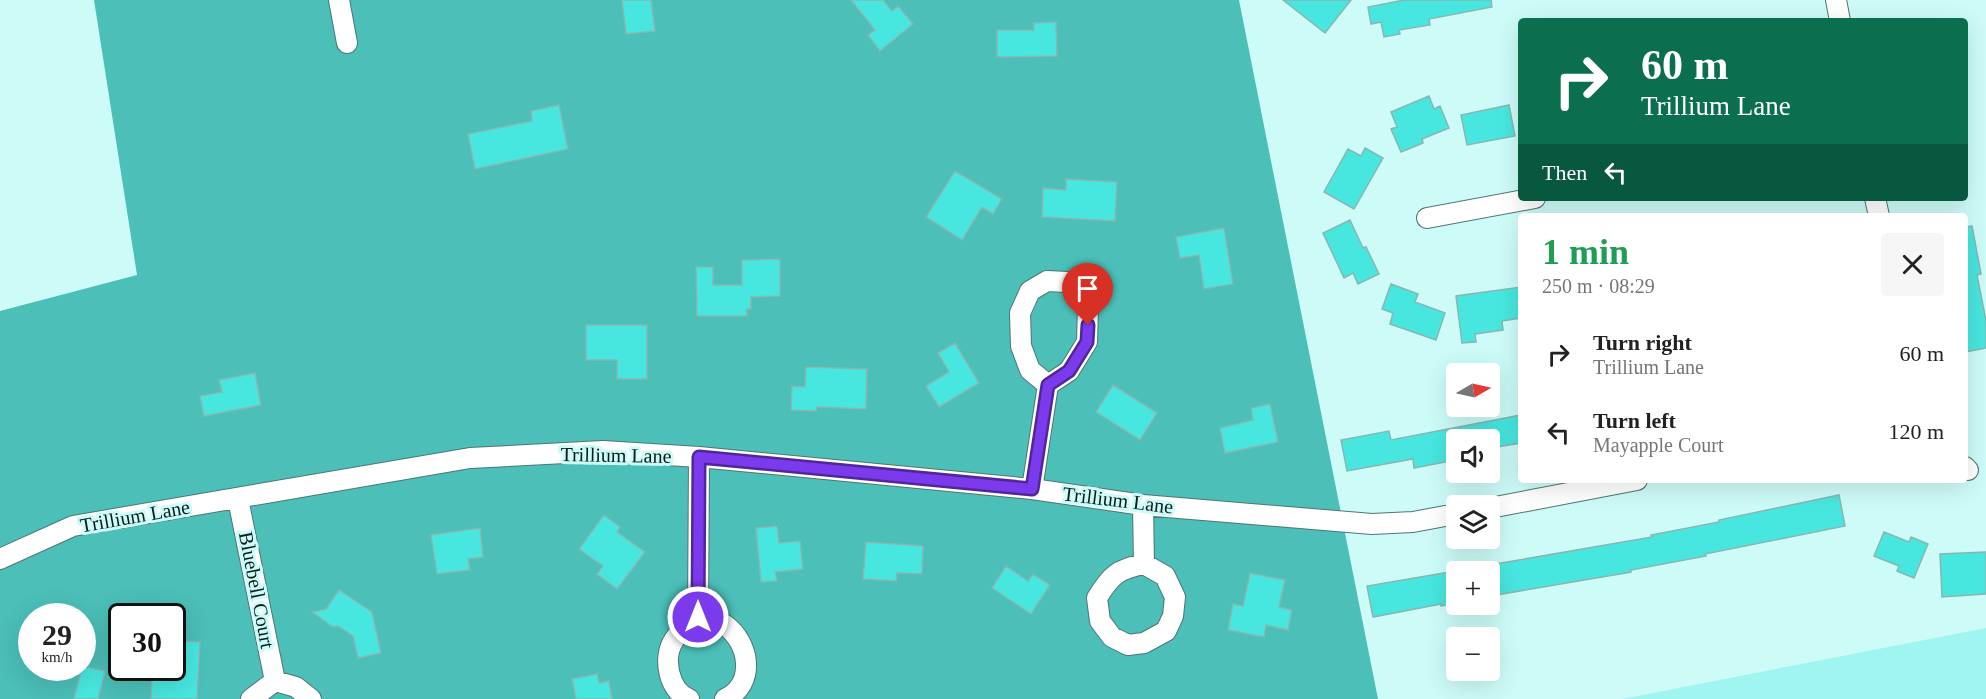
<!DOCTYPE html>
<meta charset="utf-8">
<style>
:root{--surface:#fff;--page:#f6f6f6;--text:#222;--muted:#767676}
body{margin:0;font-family:"Times New Roman",serif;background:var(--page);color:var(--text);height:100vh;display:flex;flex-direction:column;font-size:22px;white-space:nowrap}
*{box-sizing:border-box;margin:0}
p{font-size:20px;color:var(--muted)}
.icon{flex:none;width:33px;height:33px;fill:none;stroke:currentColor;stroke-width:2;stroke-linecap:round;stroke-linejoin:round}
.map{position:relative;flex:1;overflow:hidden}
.side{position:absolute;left:1518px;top:213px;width:450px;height:270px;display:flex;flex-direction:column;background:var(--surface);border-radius:6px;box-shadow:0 6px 24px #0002}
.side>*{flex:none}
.top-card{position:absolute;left:1518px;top:18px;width:450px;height:183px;border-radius:6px;box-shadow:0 6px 24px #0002;background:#0b6e4f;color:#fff;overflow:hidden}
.needle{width:39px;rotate:81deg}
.controls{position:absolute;left:1446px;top:363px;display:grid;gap:12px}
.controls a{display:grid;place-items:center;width:54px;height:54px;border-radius:6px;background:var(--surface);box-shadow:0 6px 24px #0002;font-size:30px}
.speed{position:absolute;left:18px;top:603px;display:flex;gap:12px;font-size:30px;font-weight:700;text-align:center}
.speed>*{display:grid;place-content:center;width:78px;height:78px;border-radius:50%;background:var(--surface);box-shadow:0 6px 24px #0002;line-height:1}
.speed small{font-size:15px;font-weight:400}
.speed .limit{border:3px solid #111;border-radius:9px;background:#fff;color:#111}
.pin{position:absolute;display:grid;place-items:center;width:51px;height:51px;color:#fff;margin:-62px -26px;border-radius:50% 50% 50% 0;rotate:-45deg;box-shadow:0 0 6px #0007}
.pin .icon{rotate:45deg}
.me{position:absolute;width:66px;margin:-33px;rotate:0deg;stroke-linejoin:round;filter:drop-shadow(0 0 4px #0008)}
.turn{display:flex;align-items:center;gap:21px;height:126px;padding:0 24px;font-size:27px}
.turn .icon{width:78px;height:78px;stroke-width:2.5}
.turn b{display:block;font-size:42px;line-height:51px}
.then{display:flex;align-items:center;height:57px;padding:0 24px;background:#0003;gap:12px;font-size:22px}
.round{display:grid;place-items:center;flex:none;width:63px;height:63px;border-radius:6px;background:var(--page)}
.overview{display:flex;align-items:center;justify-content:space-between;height:102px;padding:0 24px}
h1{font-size:36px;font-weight:700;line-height:45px;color:#1e9e55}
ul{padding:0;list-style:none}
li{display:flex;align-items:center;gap:18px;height:78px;padding:0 24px}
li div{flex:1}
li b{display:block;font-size:22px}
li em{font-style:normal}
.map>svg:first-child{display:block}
.green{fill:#9ff5ef}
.forest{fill:#4bbfb8;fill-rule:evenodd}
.building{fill:#47e7df;stroke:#89b6b2;stroke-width:1.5}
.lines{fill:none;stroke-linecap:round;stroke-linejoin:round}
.street-casing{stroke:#4d7774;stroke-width:22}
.street{stroke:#fff;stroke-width:20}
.route-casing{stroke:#51269a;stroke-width:15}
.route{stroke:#7c3aed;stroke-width:10}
.labels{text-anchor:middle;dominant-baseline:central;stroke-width:6;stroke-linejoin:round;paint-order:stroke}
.street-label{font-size:20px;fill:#091b1a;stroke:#cdfcf8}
</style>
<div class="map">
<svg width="1986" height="699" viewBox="0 0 1986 699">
<rect width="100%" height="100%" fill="#cdfcf8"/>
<path class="green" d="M1986,628V699H1622Z"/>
<path class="forest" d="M94,0H1239L1378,699H0V311L137,275ZM32,616H82V668H32ZM122,616H172V668H122Z"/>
<path class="building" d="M622,0H651L655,31L626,34Z
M851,0H883L892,11L898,6L913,24L880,51L868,35L875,30Z
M1283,0H1351L1325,33Z
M1404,0H1491L1492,7L1429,19L1430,25L1399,30L1400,34L1384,37L1381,22L1371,24L1368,7Z
M1056,22L1057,56L997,57V30H1034V23Z
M1429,96L1434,109L1440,106L1449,128L1422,139L1423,143L1401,152L1391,129L1397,127L1391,112Z
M559,105L568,149L475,169L468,134L532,121L531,111Z
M1509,105L1515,136L1467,145L1461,115Z
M1365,148L1383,158L1354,209L1324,192L1348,149L1361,156Z
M955,171L1002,199L993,214L982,207L962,240L926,217Z
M1066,179L1117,182L1115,221L1042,217L1043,188L1066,190Z
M1350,220L1363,248L1366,247L1379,274L1358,284L1353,273L1344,278L1323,233Z
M1972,226L1981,274L1977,275L1986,321V348L1965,352V227Z
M1224,228L1233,284L1204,289L1199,255L1180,258L1176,237Z
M780,259V296L751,297V309H747V316H697L696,267H713V285H742V260Z
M1391,284L1418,294L1415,302L1445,313L1436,340L1390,324L1393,313L1382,309Z
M1521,287V318L1502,321L1503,330L1475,334L1476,342L1462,343L1456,296Z
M586,325H647V379H617V360H586Z
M955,343L979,383L939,407L926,386L949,372L938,353Z
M806,367L867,369L866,409L817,407L816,411L791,410L792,386L805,387Z
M255,373L261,405L204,416L200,396L222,392L219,380Z
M1113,385L1157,413L1140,440L1096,412Z
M1270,404L1278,442L1225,453L1220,428L1253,420L1251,408Z
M1521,415V443L1490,448V440H1456V460L1414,468L1413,459L1347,471L1341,440L1389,431L1391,440Z
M1839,495L1845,526L1705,554L1706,556L1631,570V572L1490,596V565L1652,537L1651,535L1719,522V520Z
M604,515L620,527L617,532L645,552L617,589L597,574L603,566L579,549Z
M777,526L779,543L800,541L803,569L775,572L777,581L761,582L756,528Z
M480,528L483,557L468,559L470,570L437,574L431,535Z
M1884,532L1909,542L1911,537L1928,544L1914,578L1897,571L1899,566L1874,556Z
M866,542L923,546L922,574L897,573L896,581L863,579Z
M1986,552V594L1942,597L1940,554Z
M1006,566L1028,581L1033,574L1050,585L1031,614L992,588Z
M1456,571V603L1441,606V604L1373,617L1367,586Z
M1250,573L1285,580L1279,607L1292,610L1288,630L1266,625L1264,637L1228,630L1233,604L1243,606Z
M339,590L372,612L381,653L358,658L353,636L338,626L333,627L312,612L326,609Z
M180,641L200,642L197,699H151L152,675L178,676Z
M82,666L105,671L98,699H74Z
M597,674L599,683L609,681L612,699H576L572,679Z"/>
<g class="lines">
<defs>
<path id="street" d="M339,0L347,43
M1836,0L1840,21
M1875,198L1879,216
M1427,218L1535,198
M1965,467L1968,470
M1032,489L1048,385L1069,371L1087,342L1088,307L1079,292L1067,282L1047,281L1030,291L1020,313L1021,346L1030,370L1048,385
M238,499L275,681
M1143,505L1144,564L1165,576L1175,597L1173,616L1166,631L1144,643L1128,645L1112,637L1100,621L1097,598C1111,575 1118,569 1144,564
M1490,508L1637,480
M0,559L73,526L470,458L603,451L699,457L1032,489L1143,505L1372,524L1413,522L1456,514
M698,617C706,619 718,620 725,625C750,643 756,684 725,699
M275,681L296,687L311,699
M251,699L275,681
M689,699C669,691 662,658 674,640C679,631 690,624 698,617L699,457"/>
</defs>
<use href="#street" class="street-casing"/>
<use href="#street" class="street"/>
</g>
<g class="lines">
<defs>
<path id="route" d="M698,617L699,457L1032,489L1048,385L1069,371L1087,342L1088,325"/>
</defs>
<use href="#route" class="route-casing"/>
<use href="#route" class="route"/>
</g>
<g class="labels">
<g class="street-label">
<text transform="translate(616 455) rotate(1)">Trillium Lane</text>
<text transform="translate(1118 500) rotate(7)">Trillium Lane</text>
<text transform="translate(135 516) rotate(-10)">Trillium Lane</text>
<text transform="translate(257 590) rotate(79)">Bluebell Court</text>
</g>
</g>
</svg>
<div class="controls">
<a><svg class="needle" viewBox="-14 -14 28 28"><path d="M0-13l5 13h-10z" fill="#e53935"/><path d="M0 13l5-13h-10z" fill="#767676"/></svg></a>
<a><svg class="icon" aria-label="sound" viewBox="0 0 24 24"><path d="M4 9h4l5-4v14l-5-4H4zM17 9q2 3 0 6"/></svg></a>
<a><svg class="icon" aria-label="layers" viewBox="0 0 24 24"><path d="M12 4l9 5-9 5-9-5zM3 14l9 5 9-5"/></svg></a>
<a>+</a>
<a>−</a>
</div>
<div class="speed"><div>29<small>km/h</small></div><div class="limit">30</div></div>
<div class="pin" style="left:1088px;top:325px;background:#d93025"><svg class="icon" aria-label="arrive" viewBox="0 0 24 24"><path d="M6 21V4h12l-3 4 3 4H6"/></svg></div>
<svg class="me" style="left:698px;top:617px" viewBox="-20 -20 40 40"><circle r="17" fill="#7c3aed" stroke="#fff" stroke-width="3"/><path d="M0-11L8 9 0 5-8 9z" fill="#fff"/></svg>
<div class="top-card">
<div class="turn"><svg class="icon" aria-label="right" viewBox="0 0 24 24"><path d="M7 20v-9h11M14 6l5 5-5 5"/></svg><div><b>60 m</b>Trillium Lane</div></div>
<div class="then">Then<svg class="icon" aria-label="left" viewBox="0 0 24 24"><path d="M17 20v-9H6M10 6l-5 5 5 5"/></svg></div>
</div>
<section class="side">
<div class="overview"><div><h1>1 min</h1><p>250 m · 08:29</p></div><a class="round"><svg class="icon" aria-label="close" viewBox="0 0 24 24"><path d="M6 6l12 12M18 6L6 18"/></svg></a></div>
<ul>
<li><svg class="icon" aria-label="right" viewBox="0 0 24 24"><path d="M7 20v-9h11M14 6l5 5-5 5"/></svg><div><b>Turn right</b><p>Trillium Lane</p></div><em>60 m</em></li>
<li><svg class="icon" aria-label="left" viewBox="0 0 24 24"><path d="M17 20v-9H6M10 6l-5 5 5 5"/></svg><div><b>Turn left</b><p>Mayapple Court</p></div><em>120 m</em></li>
</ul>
</section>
</div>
